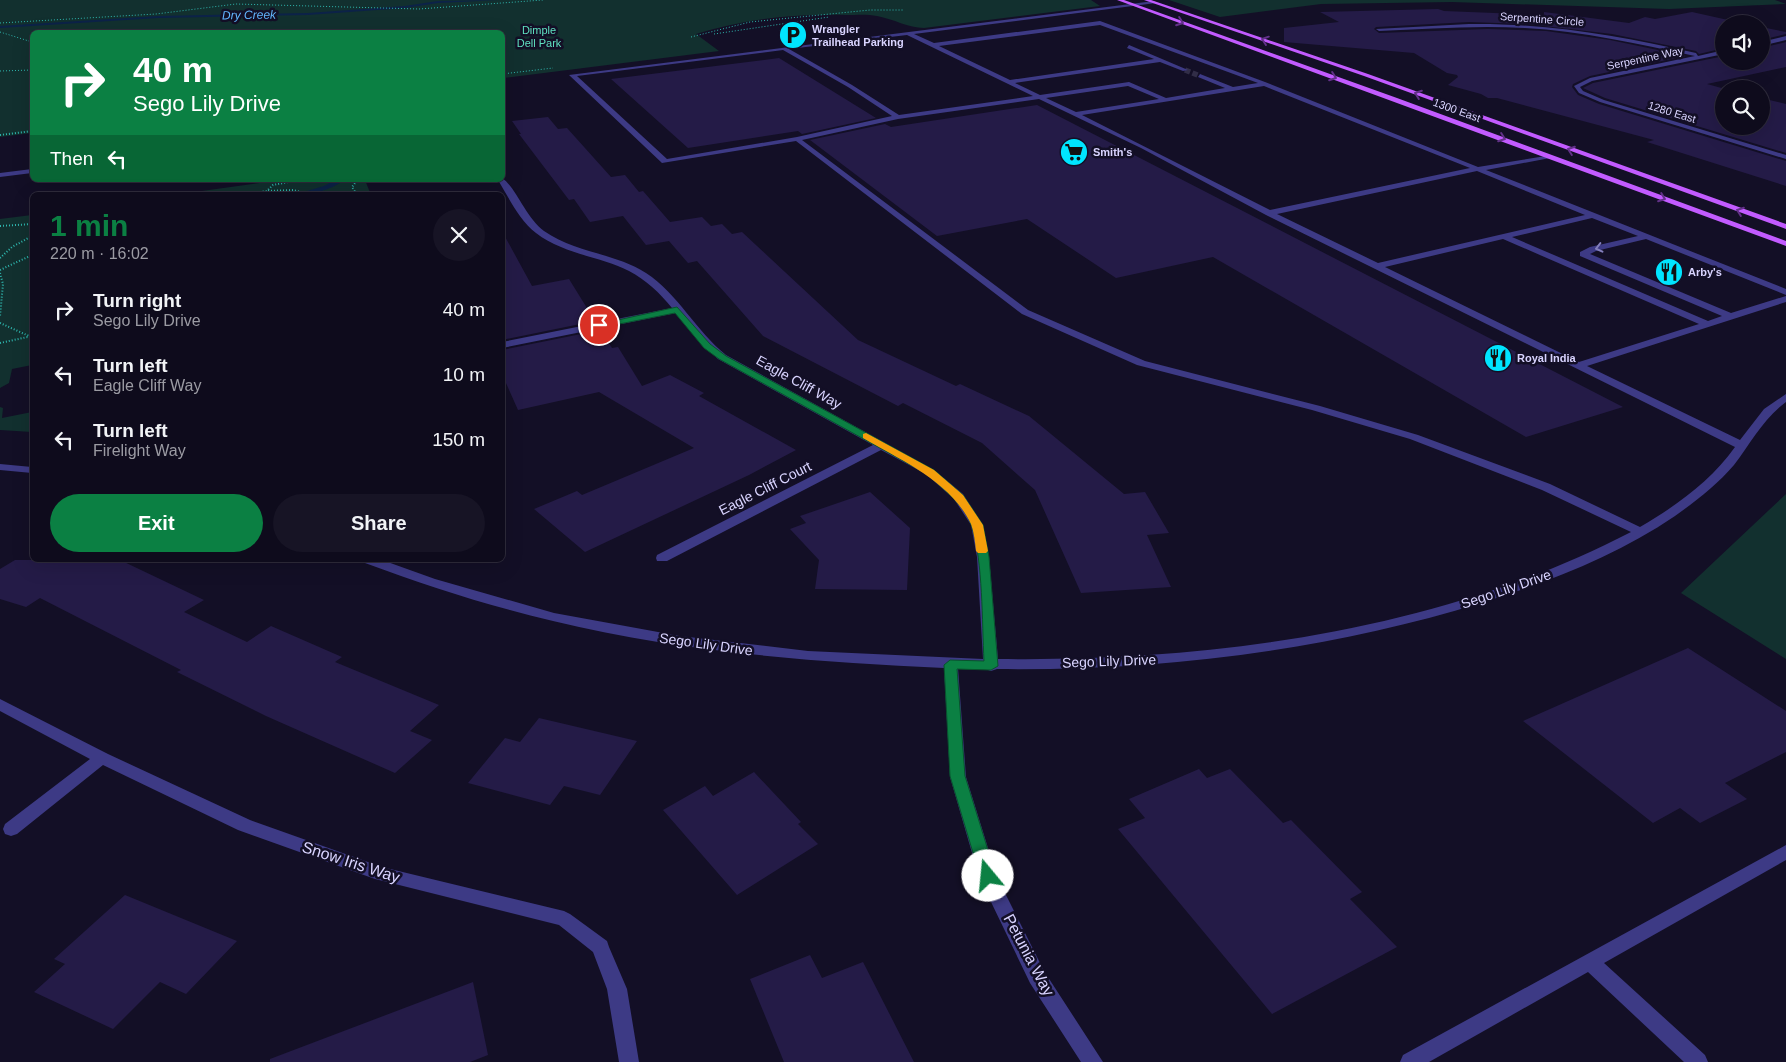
<!DOCTYPE html>
<meta charset="utf-8">
<style>
:root{--surface:#0e0b1c;--page:#171425;--text:#f1f3f6;--muted:#9b9ba3;--line:#2e2b3b;--accent:#0b8043}
body{margin:0;font-family:Arial,sans-serif;background:var(--page);color:var(--text);height:100vh;display:flex;flex-direction:column;font-size:19px;white-space:nowrap}
*{box-sizing:border-box;margin:0}
p{font-size:16px;color:var(--muted)}
.icon{flex:none;width:28px;height:28px;fill:none;stroke:currentColor;stroke-width:2;stroke-linecap:round;stroke-linejoin:round}
.map{position:relative;flex:1;overflow:hidden}
.sheet{position:absolute;left:30px;top:192px;width:475px;height:370px;display:flex;flex-direction:column;background:var(--surface);border-radius:8px;box-shadow:0 5px 20px #0002,0 0 0 1px var(--line)}
.sheet>*{flex:none}
.banner{position:absolute;left:30px;top:30px;width:475px;height:152px;border-radius:8px;box-shadow:0 5px 20px #0002,0 0 0 1px var(--line);background:#0b8043;color:#fff;overflow:hidden}
.tools{position:absolute;left:1715px;top:15px;display:grid;gap:10px}
.tools a{display:grid;place-items:center;width:55px;height:55px;border-radius:50%;background:var(--surface);box-shadow:0 5px 20px #0002,0 0 0 1px var(--line);font-size:25px}
.pin{position:absolute;display:grid;place-items:center;width:42px;height:42px;color:#fff;margin:-21px;border:2px solid #fff;border-radius:50%;box-shadow:0 1px 5px #0007}
.me{position:absolute;width:55px;margin:-28px;rotate:343deg;stroke-linejoin:round;filter:drop-shadow(0 0 4px #0008)}
.turn{display:flex;align-items:center;gap:18px;height:105px;padding:0 20px;font-size:22px}
.turn .icon{width:65px;height:65px;stroke-width:2.5}
.turn b{display:block;font-size:35px;line-height:42px}
.then{display:flex;align-items:center;height:48px;padding:0 20px;background:#0003;gap:10px;font-size:19px}
.round{display:grid;place-items:center;flex:none;width:52px;height:52px;border-radius:26px;background:var(--page)}
.head{display:flex;align-items:center;justify-content:space-between;height:85px;padding:0 20px}
h1{font-size:30px;font-weight:800;line-height:38px;color:var(--accent)}
.action{display:flex;gap:10px;margin-top:auto;padding:10px 20px}
.action a{flex:1;height:58px;border-radius:30px;background:var(--accent);color:#fff;font-size:20px;font-weight:800;line-height:58px;text-align:center}
.action a+a{background:var(--page);color:var(--text)}
ul{padding:0;list-style:none}
li{display:flex;align-items:center;gap:15px;height:65px;padding:0 20px}
li div{flex:1}
li b{display:block;font-size:19px}
li em{font-style:normal}
.map>svg:first-child{display:block}
.green{fill:#12302f}
.lines{fill:none;stroke-linecap:round;stroke-linejoin:round}
.stream{fill:#0c2248;fill-rule:evenodd}
.building{fill:#241b47}
.minor-tunnel{stroke:#312d47;stroke-width:5.5;stroke-dasharray:5.5 2.5;stroke-linecap:butt}
.path-far1{stroke:#2fb8b0;stroke-width:1;stroke-dasharray:1 2;stroke-linecap:butt}
.path{stroke:#2fb8b0;stroke-width:2;stroke-dasharray:1 2;stroke-linecap:butt}
.minor{fill:#3d3a85;fill-rule:evenodd}
.major{fill:#c25bff;fill-rule:evenodd}
.oneway{stroke:#623188}
.oneway2{stroke:#837fbc}
.route{fill:#0b8043;stroke:#07532c}
.slow{fill:#f59e0b}
.labels{text-anchor:middle;dominant-baseline:central;stroke-width:5;stroke-linejoin:round;paint-order:stroke}
.far-street-label{font-size:11px;fill:#d9d4ff;stroke:#130f26}
.far-poi-label{font-size:11px;font-weight:bold;fill:#d9d4ff;stroke:#130f26;text-anchor:start}
.far-park-label{font-size:11px;fill:#5fe0c0;stroke:#130f26}
.far-water-label{font-size:12px;font-style:italic;fill:#62b6ff;stroke:#130f26}
.street-label{font-size:14px;fill:#d9d4ff;stroke:#130f26}
.near-street-label{font-size:16px;fill:#d9d4ff;stroke:#130f26}
</style>
<div class="map">
<svg width="1786" height="1062" viewBox="0 0 1786 1062">
<rect width="100%" height="100%" fill="#130f26"/>
<path class="green" d="M0,0H1091L1100,6L924,28C908,28 894,19 877,16C868,14 856,15 847,15C796,13 744,19 696,34L719,51L503,78L502,32H32V133L0,137Z
M1169,0H1775L1786,4L1669,9L1452,2L1321,4L1220,17Z
M281,180H365L371,195H173Z
M32,215L31,288L32,290V365L12,369L9,383L0,388V219Z
M0,407L3,408L2,418L32,412V432L0,430Z
M1786,494V659L1681,593Z"/>
<g class="lines">
<path class="stream" d="M500,0L438,3L405,8L308,15L158,18L0,28V26L158,16L308,13L405,6L438,1Z
M336,180H344C330,191 310,195 293,195L324,186Z"/>
</g>
<path class="building" d="M1438,9L1444,11L1544,15V12L1629,23L1645,17L1655,19L1692,12L1746,24H1724V48L1699,54L1696,51L1612,34L1527,24L1469,22L1376,27L1374,29L1379,33L1488,29L1546,31L1610,40L1686,56L1590,76L1573,84L1572,87L1578,95L1599,104L1786,161V186L1647,142L1654,140L1497,98H1488L1481,94L1448,85L1458,77L1457,75L1447,73L1414,53L1284,42V28L1339,22L1320,12Z
M1761,27L1786,32V34L1761,40Z
M1786,42V67L1707,84L1725,89L1724,126H1761V98L1786,104V153L1605,98L1583,88L1593,83L1724,56V61H1761V48Z
M779,58L876,118L802,134L798,131L688,148L611,79Z
M1037,105L1623,407L1526,437L1213,257L1116,278L1027,219L937,236L810,140L885,124L891,127Z
M548,117L558,129L567,128L611,177L625,175L639,192L643,191L670,222L702,217L711,226L722,224L732,234L742,232L858,340L956,386L960,384L1029,416L1124,494L1145,492L1169,533L1147,535L1171,587L1081,593L1035,490L982,443L903,403L898,406L763,336L697,261L688,263L669,241L646,245L623,216L590,222L574,199L569,200L519,134H521L512,121Z
M502,231L532,286L569,279L595,321L502,340Z
M601,330L612,348L618,347L642,386L670,375L704,393L699,396L796,450L749,475L585,552L534,509L577,491L582,495L694,448L599,392L518,410L502,374V350Z
M870,492L910,528L907,590L815,589L819,560L790,529L806,523L800,516Z
M15,560H120L204,600L184,612L247,642L271,626L342,657L335,662L439,705L410,731L432,740L395,773L266,716L177,672L181,670L40,598L26,607L0,599V569Z
M1688,648L1786,711V752L1725,783L1747,799L1700,823L1680,808L1653,823L1523,721Z
M539,718L637,741L600,795L564,786L550,805L468,783L505,738L520,742Z
M1199,769L1207,778L1230,769L1283,823L1291,820L1362,892L1350,899L1397,947L1272,1014L1118,829L1145,818L1129,799Z
M754,772L801,822L798,824L818,844L737,895L663,810L705,786L713,796Z
M125,895L237,941L186,994L160,982L113,1029L34,992L65,964L54,959Z
M810,955L822,978L863,962L914,1062H784L750,979Z
M473,982L488,1055L470,1062H270V1059Z"/>
<g class="lines">
<path class="minor-tunnel" d="M1185,70L1200,76"/>
<path class="path-far1" d="M0,23L156,14L236,4L419,9L543,0
M0,32L32,42
M714,34L829,17
M691,37L750,22L870,10H904
M0,71L32,70
M502,74L553,68"/>
<path class="path" d="M0,135L32,131
M317,180L353,181L355,183L352,187L357,195
M239,195L267,191L273,185L299,180
M264,195L267,191L293,190L313,195
M0,226L32,224
M0,258L12,247L32,236
M0,270L32,255
M0,273L3,284L0,316
M0,323L29,336
M0,343L32,336"/>
<path class="minor" d="M1154,1L1156,3L914,34L934,43L1100,21L1265,82L1478,167L1552,155V157L1550,158L1486,170L1786,289V295L1646,239L1596,251L1590,254L1731,313L1786,296V302L1587,366L1740,440L1764,409L1786,394V402C1763,419 1751,443 1734,465C1717,485 1696,501 1675,516C1616,556 1549,582 1481,603C1325,651 1160,671 997,669L991,671L985,669L958,668L966,777L997,877L1044,971L1103,1062H1081L1030,983L979,877L950,777L944,668C813,662 681,652 553,621C489,606 427,586 365,563L364,560H382L435,579L554,613L680,636L808,651L983,659L977,557L971,525L954,499L926,474L881,450L667,561H657L656,558L657,555L873,445L718,359L698,340L676,313L502,348V342L672,308C660,293 646,280 629,271C599,256 563,254 536,233C519,220 509,198 498,180H502V178C515,186 526,218 544,231C575,253 615,253 646,273C678,294 696,331 726,355L934,470L963,494L983,525L989,557L998,659C1210,662 1441,631 1631,532L1542,490L1410,439L1312,410L1137,365L1022,314L796,141L662,163L569,75ZM1100,25L1258,83L1233,87L1200,74L1198,77L1225,88L1166,98L1129,82L1040,95L1015,83L1160,62L1183,71L1188,70L1129,45L1127,48L1154,59L1010,80L939,46ZM907,35L1033,96L899,115L852,85L789,49ZM783,50L848,87L892,116L797,137L667,159L577,76ZM1128,86L1159,99L1076,112L1046,98ZM1264,86L1470,168L1270,210L1082,115ZM1039,99L1141,148L1266,215L1735,447C1711,481 1676,506 1640,527L1550,484L1418,435L1320,406L1145,361L1028,310L802,140L898,119ZM1477,171L1585,215L1378,263L1277,214ZM1592,218L1638,236L1590,247L1580,252V256L1722,316L1708,321L1512,237ZM1503,239L1699,324L1579,362L1385,267Z
M1469,24C1547,23 1620,36 1696,53L1698,56L1724,50V54L1592,81L1580,87L1583,91L1604,100L1786,155V159L1600,102L1579,93L1574,86L1590,78L1695,56C1639,44 1582,31 1525,28C1476,25 1427,29 1379,31L1376,29Z
M1786,36V40L1761,46V42Z
M32,169V173L0,177V173Z
M0,464L32,467V473L0,470Z
M0,699L108,754L250,820L382,867L564,911L570,914L607,941L609,947L627,989L639,1062H619L607,989L593,952L559,925L375,879L238,830L103,765L17,834L11,836L5,834L3,829L5,824L90,759L0,711Z
M1786,845V860L1604,963L1705,1055L1708,1062H1684L1588,972L1429,1062H1400L1403,1055Z"/>
<path class="major" d="M1117,0H1124L1397,98L1786,241V246Z
M1144,0H1151L1368,74L1786,224V229L1364,76Z"/>
</g>
<defs><path id="oneway-chevron" d="M-2-3.5L2.5 0L-2 3.5" fill="none" stroke-width="1.6" stroke-linecap="round" stroke-linejoin="round" transform="scale(1.25)"/></defs>
<g class="oneway">
<use href="#oneway-chevron" transform="translate(1180 22) rotate(20)"/>
<use href="#oneway-chevron" transform="translate(1265 40) rotate(-161)"/>
<use href="#oneway-chevron" transform="translate(1333 77) rotate(20)"/>
<use href="#oneway-chevron" transform="translate(1418 94) rotate(-160)"/>
<use href="#oneway-chevron" transform="translate(1502 138) rotate(20)"/>
<use href="#oneway-chevron" transform="translate(1571 150) rotate(-160)"/>
<use href="#oneway-chevron" transform="translate(1662 198) rotate(21)"/>
<use href="#oneway-chevron" transform="translate(1740 211) rotate(-160)"/>
</g>
<use class="oneway2" href="#oneway-chevron" transform="translate(1599 248) rotate(166)"/>
<path class="route" d="M677,307L710,344L726,356L934,470L963,495L983,525L989,557L998,666L991,670L957,669L965,776L996,876L994,881L988,883L983,881L980,876L950,776L944,665L950,660L984,661C982,622 983,562 972,527C965,505 943,489 927,474L719,359L704,348L675,313L599,328L595,325Z"/>
<path class="slow" d="M866,433L934,470L963,495L983,525L988,551L986,553H978L976,551C975,542 974,532 971,524C950,481 902,461 863,438V434Z"/>
<defs>
<symbol id="parking-disc" viewBox="-11 -11 22 22"><circle r="9.5" fill="#00e5ff" stroke="#130f26"/><path d="M-3.5-5.5H1a3.5 3.5 0 0 1 0 7H-1V5.5H-3.5ZM-1-3.4V-.6H.8a1.4 1.4 0 0 0 0-2.8Z" fill="#111"/></symbol>
<symbol id="supermarket-disc" viewBox="-11 -11 22 22"><circle r="9.5" fill="#00e5ff" stroke="#130f26"/><path d="M-6-5.5h2.5l.6 2H6L4.5 2H-2.5L-4.4-4H-6ZM-1.5 3.2a1.3 1.3 0 1 0 .1 0ZM3 3.2a1.3 1.3 0 1 0 .1 0Z" fill="#111"/></symbol>
<symbol id="restaurant-disc" viewBox="-11 -11 22 22"><circle r="9.5" fill="#00e5ff" stroke="#130f26"/><path d="M-5-6h1v4h1v-4h1v4h1v-4h1v5L-1.5 .5V6h-2V.5L-5-1ZM5-6V6H3V1.5H1.5Q1.5-4 5-6Z" fill="#111"/></symbol>
</defs>
<g fill-rule="evenodd">
<use href="#parking-disc" x="777" y="19" width="32" height="32"/>
<use href="#supermarket-disc" x="1058" y="136" width="32" height="32"/>
<use href="#restaurant-disc" x="1653" y="256" width="32" height="32"/>
<use href="#restaurant-disc" x="1482" y="342" width="32" height="32"/>
</g>
<g class="labels">
<g class="far-street-label">
<text transform="translate(1542 19) rotate(4)">Serpentine Circle</text>
<text transform="translate(1645 58) rotate(-12)">Serpentine Way</text>
<text transform="translate(1457 110) rotate(20)">1300 East</text>
<text transform="translate(1672 112) rotate(17)">1280 East</text>
</g>
<g class="far-poi-label">
<text x="812" y="29">Wrangler<tspan x="812" dy="13">Trailhead Parking</tspan></text>
<text x="1093" y="152">Smith's</text>
<text x="1688" y="272">Arby's</text>
<text x="1517" y="358">Royal India</text>
</g>
<g class="far-park-label">
<text x="539" y="30">Dimple<tspan x="539" dy="13">Dell Park</tspan></text>
</g>
<g class="far-water-label">
<text transform="translate(249 15) rotate(-1)">Dry Creek</text>
</g>
<g class="street-label">
<text transform="translate(799 382) rotate(29)">Eagle Cliff Way</text>
<text transform="translate(765 488) rotate(-27)">Eagle Cliff Court</text>
<text transform="translate(1506 589) rotate(-19)">Sego Lily Drive</text>
<text transform="translate(706 644) rotate(8)">Sego Lily Drive</text>
<text transform="translate(1109 661) rotate(-2)">Sego Lily Drive</text>
</g>
<g class="near-street-label">
<text transform="translate(351 862) rotate(18)">Snow Iris Way</text>
<text transform="translate(1029 955) rotate(62)">Petunia Way</text>
</g>
</g>
</svg>
<div class="tools">
<a><svg class="icon" aria-label="sound" viewBox="0 0 24 24"><path d="M4 9h4l5-4v14l-5-4H4zM17 9q2 3 0 6"/></svg></a>
<a><svg class="icon" aria-label="search" viewBox="0 0 24 24"><circle cx="10" cy="10" r="6"/><path d="M15 15l6 6"/></svg></a>
</div>
<div class="pin" style="left:599px;top:325px;background:#d93025"><svg class="icon" aria-label="arrive" viewBox="0 0 24 24"><path d="M6 21V4h12l-3 4 3 4H6"/></svg></div>
<svg class="me" style="left:988px;top:876px" viewBox="-20 -20 40 40"><circle r="19" fill="#fff"/><path d="M0-13L10 11 0 6-10 11z" fill="#0b8043"/></svg>
<div class="banner">
<div class="turn"><svg class="icon" aria-label="right" viewBox="0 0 24 24"><path d="M7 20v-9h11M14 6l5 5-5 5"/></svg><div><b>40 m</b>Sego Lily Drive</div></div>
<div class="then">Then<svg class="icon" aria-label="left" viewBox="0 0 24 24"><path d="M17 20v-9H6M10 6l-5 5 5 5"/></svg></div>
</div>
<section class="sheet">
<div class="head"><div><h1>1 min</h1><p>220 m · 16:02</p></div><a class="round"><svg class="icon" aria-label="close" viewBox="0 0 24 24"><path d="M6 6l12 12M18 6L6 18"/></svg></a></div>
<ul>
<li><svg class="icon" aria-label="right" viewBox="0 0 24 24"><path d="M7 20v-9h11M14 6l5 5-5 5"/></svg><div><b>Turn right</b><p>Sego Lily Drive</p></div><em>40 m</em></li>
<li><svg class="icon" aria-label="left" viewBox="0 0 24 24"><path d="M17 20v-9H6M10 6l-5 5 5 5"/></svg><div><b>Turn left</b><p>Eagle Cliff Way</p></div><em>10 m</em></li>
<li><svg class="icon" aria-label="left" viewBox="0 0 24 24"><path d="M17 20v-9H6M10 6l-5 5 5 5"/></svg><div><b>Turn left</b><p>Firelight Way</p></div><em>150 m</em></li>
</ul>
<div class="action"><a>Exit</a><a>Share</a></div>
</section>
</div>
